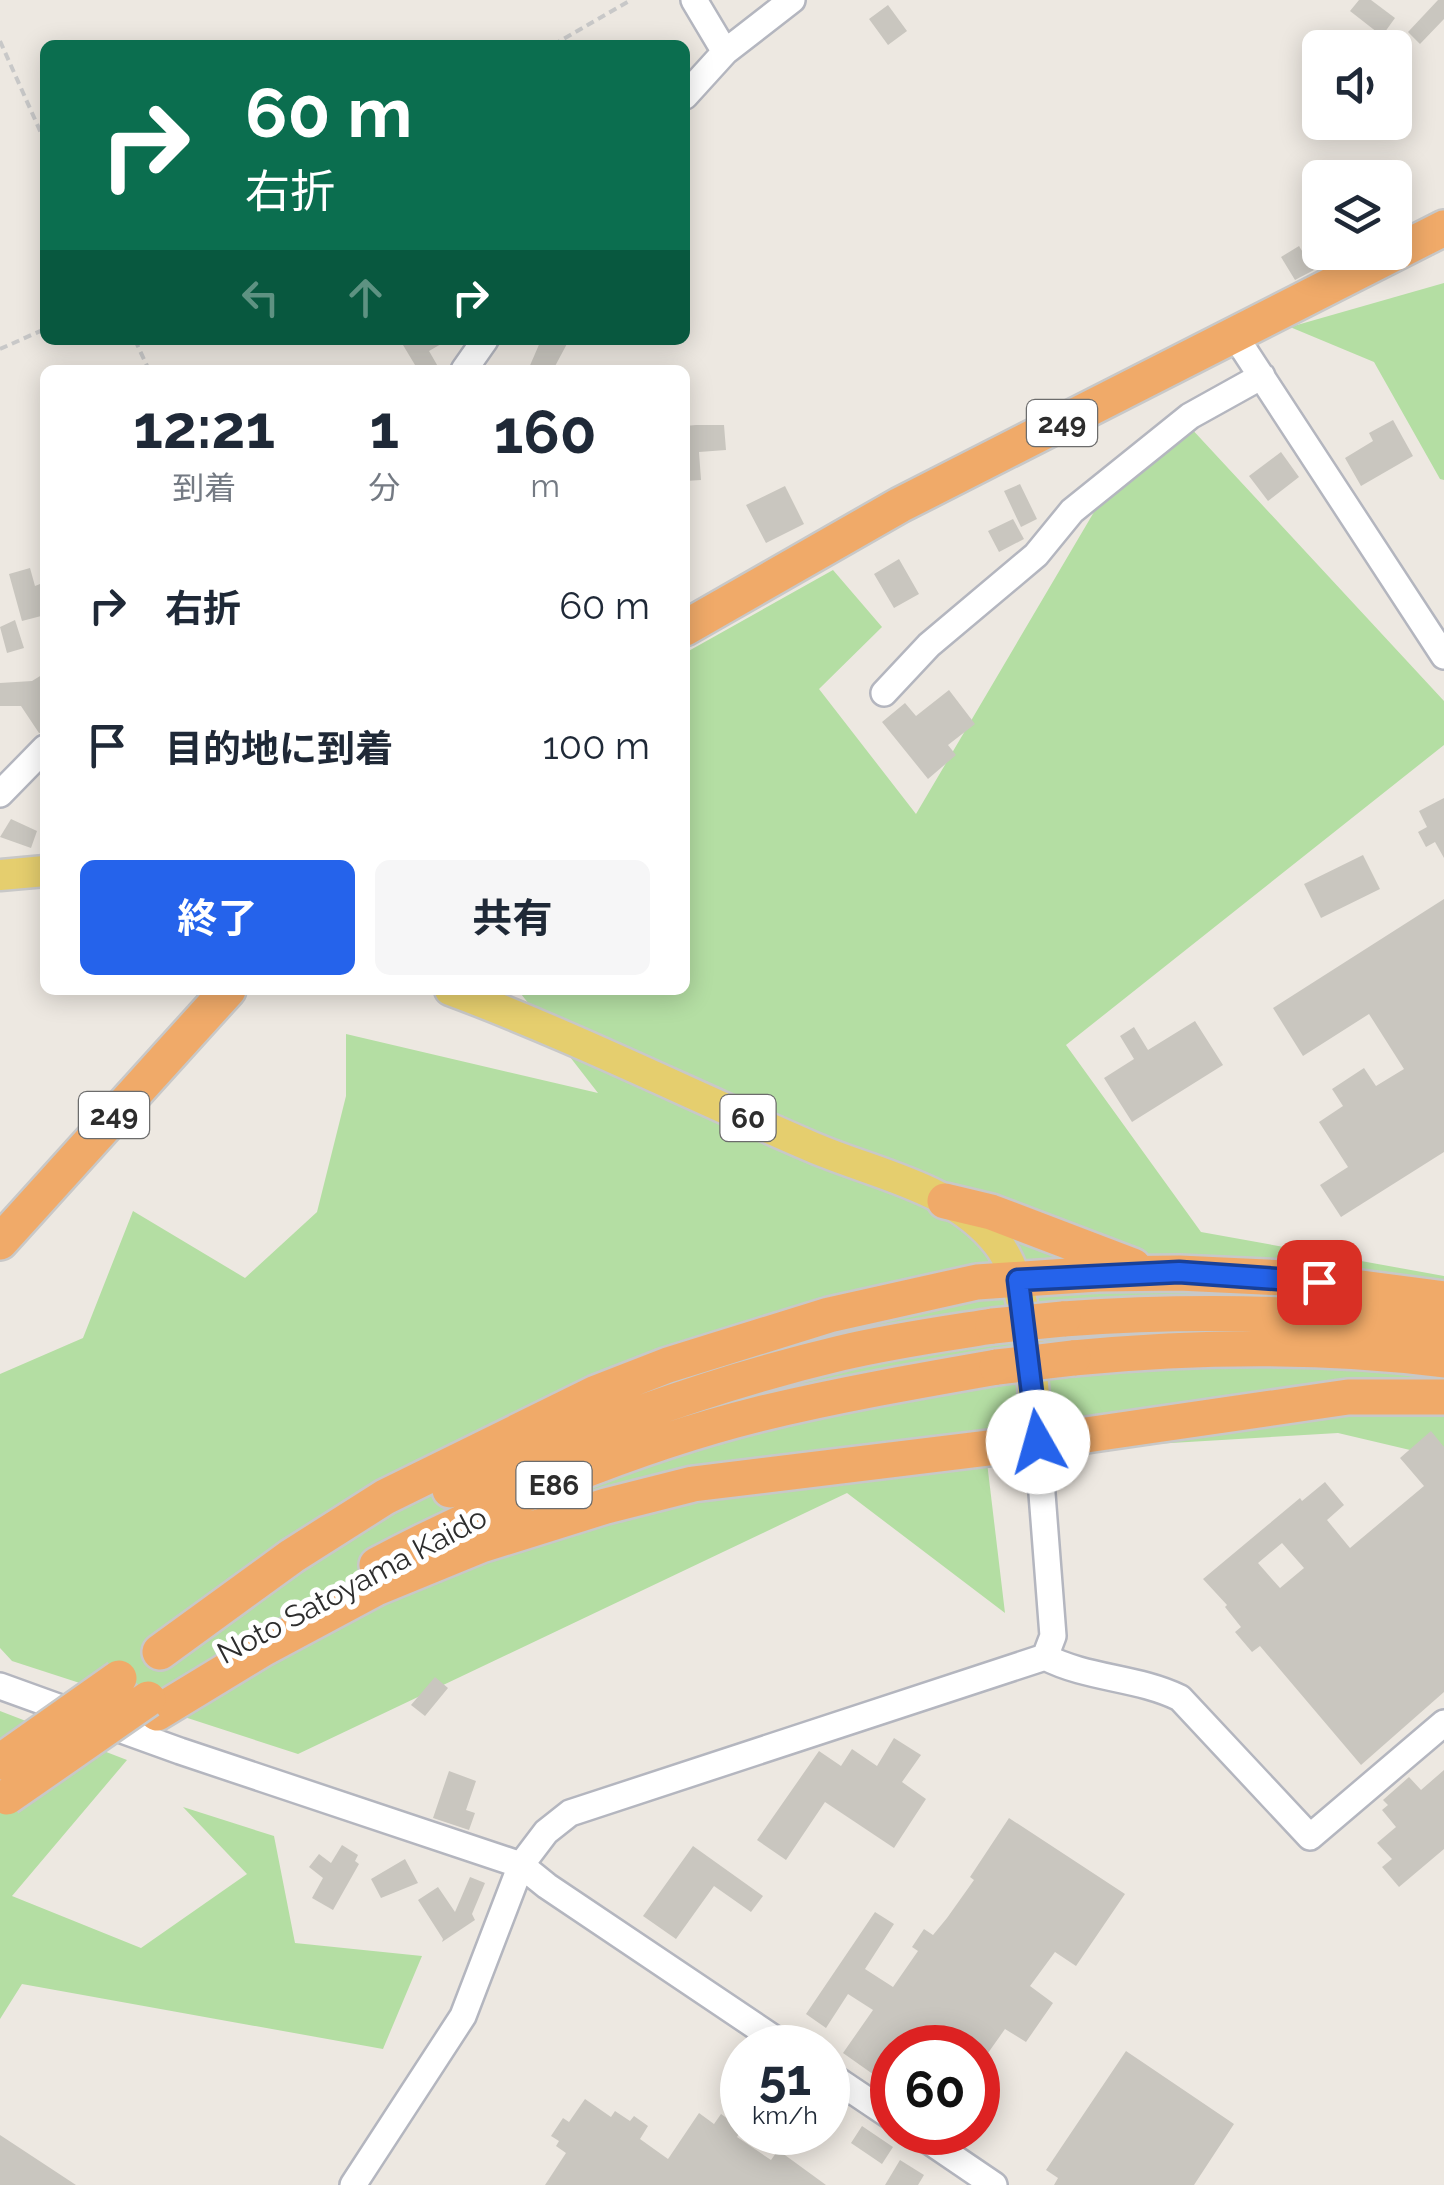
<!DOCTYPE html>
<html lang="ja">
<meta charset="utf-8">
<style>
:root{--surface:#fff;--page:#f6f6f7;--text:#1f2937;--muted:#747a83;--accent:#2563eb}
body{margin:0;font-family:Raleway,"Noto Sans JP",sans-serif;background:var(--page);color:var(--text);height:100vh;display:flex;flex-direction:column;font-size:38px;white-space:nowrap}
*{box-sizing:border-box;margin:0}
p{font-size:32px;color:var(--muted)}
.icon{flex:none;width:55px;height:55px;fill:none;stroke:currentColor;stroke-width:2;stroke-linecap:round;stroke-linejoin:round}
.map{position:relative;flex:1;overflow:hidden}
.drawer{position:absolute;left:40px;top:365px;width:650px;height:630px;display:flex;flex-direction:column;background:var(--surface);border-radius:15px;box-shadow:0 5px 25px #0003}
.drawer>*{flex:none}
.banner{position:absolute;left:40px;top:40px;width:650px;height:305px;border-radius:15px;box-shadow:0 5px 25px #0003;background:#0b6e4f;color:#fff;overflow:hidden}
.controls{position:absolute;left:1302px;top:30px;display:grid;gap:20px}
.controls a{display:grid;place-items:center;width:110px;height:110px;border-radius:15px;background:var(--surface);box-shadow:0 5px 25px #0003;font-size:50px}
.speed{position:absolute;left:720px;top:2025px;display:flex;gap:20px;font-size:50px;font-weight:700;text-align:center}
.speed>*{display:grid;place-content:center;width:130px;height:130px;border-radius:50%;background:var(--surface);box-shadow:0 5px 25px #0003;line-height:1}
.speed small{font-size:25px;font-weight:400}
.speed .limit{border:15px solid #d22;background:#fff;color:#111}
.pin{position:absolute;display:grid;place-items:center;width:85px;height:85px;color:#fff;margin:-42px;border-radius:20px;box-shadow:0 5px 15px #0006}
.me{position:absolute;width:110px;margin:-55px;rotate:353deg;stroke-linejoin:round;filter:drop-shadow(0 0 8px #0008)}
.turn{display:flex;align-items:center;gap:35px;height:210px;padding:0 40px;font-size:45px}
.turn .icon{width:130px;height:130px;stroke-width:2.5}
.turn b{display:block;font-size:70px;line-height:85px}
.lanes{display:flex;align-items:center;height:95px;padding:0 40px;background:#0003;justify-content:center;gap:50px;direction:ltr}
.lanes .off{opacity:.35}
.eta{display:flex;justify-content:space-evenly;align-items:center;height:170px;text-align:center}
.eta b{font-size:60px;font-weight:700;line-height:70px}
.button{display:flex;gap:20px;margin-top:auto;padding:20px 40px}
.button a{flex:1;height:115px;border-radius:15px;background:var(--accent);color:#fff;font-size:40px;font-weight:700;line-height:115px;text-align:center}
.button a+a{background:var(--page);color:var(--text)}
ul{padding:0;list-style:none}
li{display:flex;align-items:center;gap:30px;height:140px;padding:0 40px}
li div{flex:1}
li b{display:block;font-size:38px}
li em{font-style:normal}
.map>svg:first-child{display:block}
.green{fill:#b4dea3}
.building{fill:#c9c6bf;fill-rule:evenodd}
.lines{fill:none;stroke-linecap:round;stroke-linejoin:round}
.minor-casing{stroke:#b4b6bf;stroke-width:30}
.major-casing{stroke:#c8c8c8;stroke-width:35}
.highway-casing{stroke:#c8c8c8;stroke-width:40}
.path{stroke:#c8c8c8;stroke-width:4;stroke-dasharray:8 5;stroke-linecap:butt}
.minor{stroke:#fff;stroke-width:25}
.major{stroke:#e5ce6e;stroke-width:30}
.highway{stroke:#f0aa69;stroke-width:35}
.highway-bridge-casing{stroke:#c8c8c8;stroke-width:40;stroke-linecap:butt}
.highway-bridge{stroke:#f0aa69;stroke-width:35}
.route-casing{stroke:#184099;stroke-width:25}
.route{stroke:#2563eb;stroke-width:18}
.labels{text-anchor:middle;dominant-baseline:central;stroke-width:10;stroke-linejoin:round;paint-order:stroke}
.shield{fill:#fff;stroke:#6c6c6c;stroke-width:2.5}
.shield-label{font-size:28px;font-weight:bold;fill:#2d2d2d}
.street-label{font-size:30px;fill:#2d2d2d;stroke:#fff}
</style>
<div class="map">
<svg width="1444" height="2185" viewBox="0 0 1444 2185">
<rect width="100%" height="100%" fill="#ede8e1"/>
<path class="green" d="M1444,283V480L1440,479L1374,362L1290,327Z
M1189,426L1444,701V745L1066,1045L1201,1232L1444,1276V1458L1338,1433L986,1454L1005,1613L847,1493L298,1754L12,1661L0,1648V1374L83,1338L133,1211L245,1278L317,1212L346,1096V1034L598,1093L518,990H685V653L833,570L882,627L819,689L916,814L1094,512Z
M0,1711L127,1760L12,1896L141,1948L247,1874L183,1807L274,1836L295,1943L422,1956L383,2049L22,1984L0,2019Z"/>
<path class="building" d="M1359,0H1371L1395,18L1382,36L1350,11Z
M1438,0H1444V19L1420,44L1408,32Z
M888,5L907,31L888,45L869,19Z
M1299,246L1314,270L1295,280L1281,257Z
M400,340H448L429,351L440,370H418Z
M541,340H569L553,370H528Z
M1393,420L1413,456L1361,486L1345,458L1373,441L1369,433Z
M696,425H724L726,450L699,452L701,480L685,481V426Z
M1281,452L1299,477L1268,501L1249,476Z
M1020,484L1037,519L1021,527L1004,491Z
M785,486L804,524L766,543L746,505Z
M1013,519L1024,539L999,552L988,531Z
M899,559L919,594L894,608L874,574Z
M30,568L35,586L45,582V615L22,621L9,574Z
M15,620L24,648L7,653L0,627Z
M45,673V732L39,733L21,706H0V683L32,681Z
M949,690L975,724L948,745L956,755L928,779L882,722L905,703L916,716Z
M1444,798V858L1435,842L1426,847L1418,832L1427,827L1419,811Z
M11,819L37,831L31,848L0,837Z
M1363,855L1380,889L1321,918L1304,884Z
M1444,899V1152L1341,1217L1320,1185L1348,1167L1319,1122L1343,1106L1332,1089L1364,1068L1376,1086L1404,1069L1369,1014L1303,1056L1273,1008Z
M1195,1021L1223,1065L1132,1122L1104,1078L1134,1059L1120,1036L1134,1027L1148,1050Z
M1431,1431L1444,1447V1692L1361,1765L1260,1646L1252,1652L1235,1632L1241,1627L1225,1607L1227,1605L1203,1579L1300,1498L1302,1501L1325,1482L1344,1505L1327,1520L1350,1548L1424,1486L1400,1458ZM1282,1543L1304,1568L1280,1588L1258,1563Z
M435,1677L448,1688L425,1716L411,1705Z
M894,1738L921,1755L902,1782L926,1799L894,1848L825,1802L786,1860L757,1840L819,1751L841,1766L852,1749L877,1766Z
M1444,1770V1849L1399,1887L1382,1867L1392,1859L1377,1843L1396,1827L1382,1810L1388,1805L1383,1800L1409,1777L1421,1790Z
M449,1771L476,1781L466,1810L475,1813L469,1830L433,1818Z
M1009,1818L1125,1894L1076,1966L1055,1952L1030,1986L1053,2003L1026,2042L1005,2029L988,2053L980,2048H892V2055L877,2077L843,2053L873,2010L848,1994L826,2028L806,2014L875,1912L894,1924L865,1969L893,1987L918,1951L912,1947L924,1929L933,1935L947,1918L974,1880L970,1877Z
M342,1845L358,1855L355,1861L359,1864L333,1910L312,1898L323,1878L309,1867L319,1854L331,1863Z
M693,1846L763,1896L751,1912L714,1886L676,1939L643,1916Z
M405,1859L418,1883L381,1898L371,1879Z
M470,1877L485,1883L472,1914L475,1920L442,1942L443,1939L418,1900L438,1887L455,1912Z
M1126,2051L1234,2124L1194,2185H1054L1058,2178L1046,2170Z
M585,2099L611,2117L615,2111L630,2121L634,2116L648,2126L640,2139L668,2159L699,2113L714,2124L721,2114L742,2129L737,2137L771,2160L778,2150L826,2185H545L566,2153L556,2146L559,2141L551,2136L563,2118L569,2122Z
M862,2126L893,2147L882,2164L851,2143Z
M0,2135L76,2185H0Z
M900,2160L924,2175L918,2185H885Z"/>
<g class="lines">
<defs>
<path id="minor" d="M694,0L725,52
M685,96L725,52L792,0
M1235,336L1444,656
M464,370L485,340
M884,693L929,645L1036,555L1072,511L1190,416L1262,376
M0,794L45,748
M1038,1442L1053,1636L1045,1657
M0,1686L180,1751L521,1865L547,1886L788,2048
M828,2074L892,2117
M916,2132L994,2185
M353,2185L463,2016L521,1865L546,1832L570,1813L1045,1657C1088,1679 1137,1677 1180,1698L1310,1837L1444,1723"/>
<path id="major" d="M0,875L45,871
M450,990C573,1036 691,1095 812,1147C874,1174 954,1187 998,1244C1031,1286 1032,1388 1038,1442"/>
<path id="highway" d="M685,628L900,505L1444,228
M945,1201L991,1212L1133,1266
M0,1242L228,990
M1063,1319C1191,1310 1317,1311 1444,1329
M1073,1358C1198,1346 1319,1344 1444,1360
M450,1490C577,1433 706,1385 841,1353C891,1341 942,1334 993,1326
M377,1565C490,1505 634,1445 759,1414C837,1395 917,1381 997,1367
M160,1652L292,1556L385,1497L596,1393L668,1365L829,1315L977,1282L1098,1274L1179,1273L1285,1278L1444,1299
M157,1713L264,1648L376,1588L481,1545L606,1506L693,1484L1038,1442L1348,1397H1444"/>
</defs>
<use href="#minor" class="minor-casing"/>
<use href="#major" class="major-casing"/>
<use href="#highway" class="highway-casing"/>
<path class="path" d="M0,41L45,142
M553,45L631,0
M135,340L149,370
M0,349L45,329"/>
<use href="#minor" class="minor"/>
<use href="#major" class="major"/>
<use href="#highway" class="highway"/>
<defs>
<path id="highway-bridge" d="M993,1326L1063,1319
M997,1367L1073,1358
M0,1762L119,1678
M7,1797L148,1699"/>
</defs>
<use href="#highway-bridge" class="highway-bridge-casing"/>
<use href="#highway-bridge" class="highway-bridge"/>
</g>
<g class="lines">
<defs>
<path id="route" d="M1038,1442L1018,1280L1179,1272L1319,1282"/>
</defs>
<use href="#route" class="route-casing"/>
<use href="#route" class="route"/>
</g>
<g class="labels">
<g class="shield">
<rect x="1027" y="400" width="70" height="46" rx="8"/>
<rect x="79" y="1092" width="70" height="46" rx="8"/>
<rect x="720.5" y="1095" width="55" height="46" rx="8"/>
<rect x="516.5" y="1462" width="75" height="46" rx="8"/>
</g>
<g class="shield-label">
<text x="1062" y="423">249</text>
<text x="114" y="1115">249</text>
<text x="748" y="1118">60</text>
<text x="554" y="1485">E86</text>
</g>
<g class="street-label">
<text transform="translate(352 1585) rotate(-28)">Noto Satoyama Kaido</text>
</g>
</g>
</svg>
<div class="controls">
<a><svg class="icon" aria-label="sound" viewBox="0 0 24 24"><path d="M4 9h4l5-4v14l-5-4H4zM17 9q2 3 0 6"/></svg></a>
<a><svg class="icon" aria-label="layers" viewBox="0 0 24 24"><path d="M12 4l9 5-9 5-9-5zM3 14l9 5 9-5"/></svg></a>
</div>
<div class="speed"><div>51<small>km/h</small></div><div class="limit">60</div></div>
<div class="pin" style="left:1319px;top:1282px;background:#d93025"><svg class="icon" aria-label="arrive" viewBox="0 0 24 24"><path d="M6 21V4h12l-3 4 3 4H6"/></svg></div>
<svg class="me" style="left:1038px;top:1442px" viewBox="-20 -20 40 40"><circle r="19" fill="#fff"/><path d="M0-13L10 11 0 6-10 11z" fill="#2563eb"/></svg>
<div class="banner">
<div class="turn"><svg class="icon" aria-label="right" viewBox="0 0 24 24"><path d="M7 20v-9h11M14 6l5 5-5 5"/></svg><div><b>60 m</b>右折</div></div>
<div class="lanes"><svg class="icon off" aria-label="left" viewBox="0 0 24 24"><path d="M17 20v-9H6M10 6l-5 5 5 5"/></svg><svg class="icon off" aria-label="ahead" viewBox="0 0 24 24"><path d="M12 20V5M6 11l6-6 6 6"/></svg><svg class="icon" aria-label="right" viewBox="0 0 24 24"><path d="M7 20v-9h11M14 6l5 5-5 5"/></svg></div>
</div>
<section class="drawer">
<div class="eta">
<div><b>12:21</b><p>到着</p></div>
<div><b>1</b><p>分</p></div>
<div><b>160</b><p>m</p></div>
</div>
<ul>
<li><svg class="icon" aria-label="right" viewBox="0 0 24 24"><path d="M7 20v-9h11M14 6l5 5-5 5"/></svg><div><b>右折</b></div><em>60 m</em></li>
<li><svg class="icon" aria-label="arrive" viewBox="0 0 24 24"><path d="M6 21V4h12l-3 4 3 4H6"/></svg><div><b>目的地に到着</b></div><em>100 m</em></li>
</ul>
<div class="button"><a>終了</a><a>共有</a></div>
</section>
</div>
